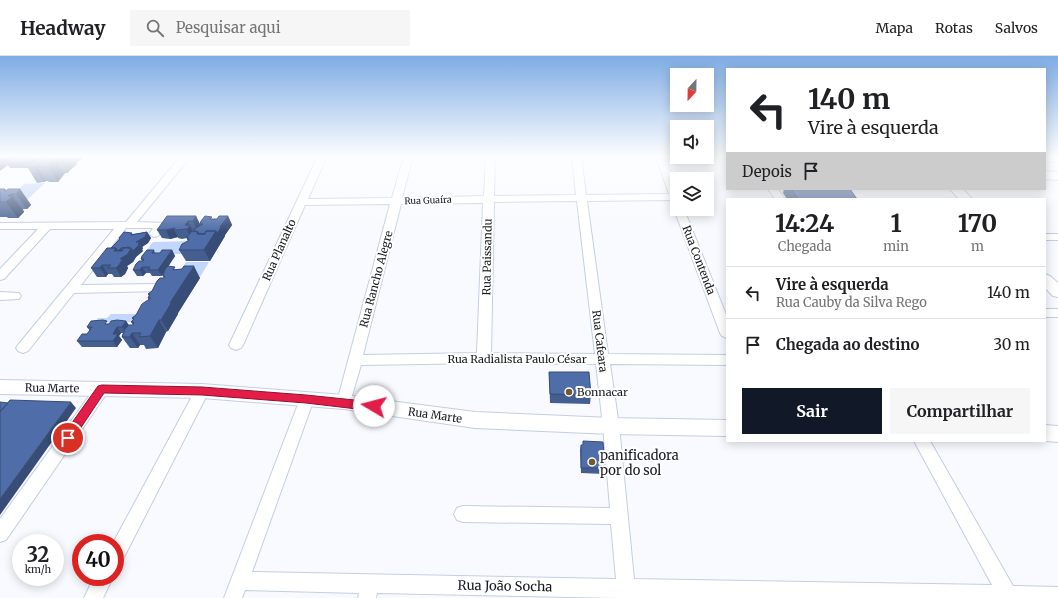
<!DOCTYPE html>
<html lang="pt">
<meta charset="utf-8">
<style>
:root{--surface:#fff;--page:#f6f6f6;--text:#202124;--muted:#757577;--line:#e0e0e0;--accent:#111827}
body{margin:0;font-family:Merriweather,serif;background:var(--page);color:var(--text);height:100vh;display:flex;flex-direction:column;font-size:15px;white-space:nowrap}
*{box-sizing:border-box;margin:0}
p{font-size:13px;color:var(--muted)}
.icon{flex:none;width:22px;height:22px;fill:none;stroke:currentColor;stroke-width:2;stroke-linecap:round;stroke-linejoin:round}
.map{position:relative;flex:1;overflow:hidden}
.panel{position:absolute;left:726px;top:142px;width:320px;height:244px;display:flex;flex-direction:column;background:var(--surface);border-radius:0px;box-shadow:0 2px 10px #0003}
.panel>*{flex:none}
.top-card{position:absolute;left:726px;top:12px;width:320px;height:122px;border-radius:0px;box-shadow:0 2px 10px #0003;background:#fff;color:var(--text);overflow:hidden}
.needle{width:26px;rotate:202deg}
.buttons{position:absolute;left:670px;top:12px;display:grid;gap:8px}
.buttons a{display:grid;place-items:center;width:44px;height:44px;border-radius:0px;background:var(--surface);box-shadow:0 2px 10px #0003;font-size:20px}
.speed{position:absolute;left:12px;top:478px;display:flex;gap:8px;font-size:20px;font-weight:700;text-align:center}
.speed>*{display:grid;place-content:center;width:52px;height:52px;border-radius:50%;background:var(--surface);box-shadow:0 2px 10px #0003;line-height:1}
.speed small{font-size:10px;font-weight:400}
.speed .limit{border:6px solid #d22;background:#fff;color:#111}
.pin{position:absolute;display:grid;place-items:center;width:34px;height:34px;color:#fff;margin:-17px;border:2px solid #fff;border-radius:50%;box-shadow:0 1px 4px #0007}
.me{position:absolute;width:44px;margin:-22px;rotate:278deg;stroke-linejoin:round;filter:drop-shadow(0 0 3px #0008)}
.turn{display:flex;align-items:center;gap:14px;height:84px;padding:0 16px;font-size:18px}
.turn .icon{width:52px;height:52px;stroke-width:2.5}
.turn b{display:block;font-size:28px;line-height:34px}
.then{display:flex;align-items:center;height:38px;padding:0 16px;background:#0003;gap:8px;font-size:15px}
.eta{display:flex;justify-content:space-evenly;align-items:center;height:68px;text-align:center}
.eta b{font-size:24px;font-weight:700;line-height:28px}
.button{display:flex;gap:8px;margin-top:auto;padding:8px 16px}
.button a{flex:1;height:46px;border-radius:0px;background:var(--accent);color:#fff;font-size:16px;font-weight:700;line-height:46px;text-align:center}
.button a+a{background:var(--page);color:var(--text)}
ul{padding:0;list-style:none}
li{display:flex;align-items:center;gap:12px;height:52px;padding:0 16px;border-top:1px solid var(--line)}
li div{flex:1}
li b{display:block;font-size:15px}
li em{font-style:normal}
header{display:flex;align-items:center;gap:24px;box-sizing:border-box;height:56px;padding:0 20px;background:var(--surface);border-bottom:1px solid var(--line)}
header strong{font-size:19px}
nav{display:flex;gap:22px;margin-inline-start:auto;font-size:14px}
.search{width:280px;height:36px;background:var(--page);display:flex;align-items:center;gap:10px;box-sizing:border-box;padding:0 14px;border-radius:0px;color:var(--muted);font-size:15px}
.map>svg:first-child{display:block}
.green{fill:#c3d6fb}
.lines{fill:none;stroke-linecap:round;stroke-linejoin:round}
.minor-casing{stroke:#c3cee4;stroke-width:2}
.tertiary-casing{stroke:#c3cee4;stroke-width:2}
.minor{fill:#fff;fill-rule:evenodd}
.tertiary{fill:#fff;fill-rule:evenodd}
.wall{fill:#445e90}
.shaded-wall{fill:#374c76}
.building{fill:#4f6da8;stroke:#374c76}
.route{fill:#e11d48;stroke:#92132f}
.poi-dot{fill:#715929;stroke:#fff;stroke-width:1.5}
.labels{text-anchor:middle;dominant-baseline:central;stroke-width:4;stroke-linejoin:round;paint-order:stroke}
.far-street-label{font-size:9px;fill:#171b22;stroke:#fff}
.street-label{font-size:11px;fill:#171b22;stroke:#fff}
.poi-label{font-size:11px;fill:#171b22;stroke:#fff;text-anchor:start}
.near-poi-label{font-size:13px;fill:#171b22;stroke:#fff;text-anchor:start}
.near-street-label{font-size:13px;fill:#171b22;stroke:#fff}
</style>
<header>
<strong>Headway</strong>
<div class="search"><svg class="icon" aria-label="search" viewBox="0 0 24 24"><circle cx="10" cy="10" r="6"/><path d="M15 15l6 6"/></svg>Pesquisar aqui</div>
<nav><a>Mapa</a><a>Rotas</a><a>Salvos</a></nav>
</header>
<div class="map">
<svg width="1058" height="542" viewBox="0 0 1058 542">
<rect width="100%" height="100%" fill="#f8faff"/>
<path class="green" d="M45,127L27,144H6L24,128Z
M194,185L185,198H144L153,186Z
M186,206H209L200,221L177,220Z
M111,258H146L141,266H95L98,262H107Z"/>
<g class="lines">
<defs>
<path id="minor" d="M181,100H191L137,166L165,167L166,169L158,180L154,181L149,178L153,172H126L81,229L158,228L162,229L164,232L162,235L74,237L28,295L23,297L18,295L16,292L18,289L114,173H50L4,223L0,224V213L38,173H0V167L126,166Z
M318,100H327L308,143L392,142L404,100H413L402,142L484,140L486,100H495L494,140L576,139L572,100H581L586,139L669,138L656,100H665L677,133V153H684L727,261V282L722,280L720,277L674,153L676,151L673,150L671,144L587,145L608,298L727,299V309L610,308L619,370L634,523L992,529L914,385H930L1013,530L1058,531V542H618L377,537L376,542H358L359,537L245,534L242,542H224L300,343L302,339L307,337L312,339L314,343L252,516L616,523L611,468L463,466L457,464L454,458L457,452L463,450L610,452L603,370L596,308L484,307L361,309L349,350L344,352L339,350L337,346L390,148L305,149L243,289L241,292L236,294L231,292L229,289ZM577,145L595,298L491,297L494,146ZM483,147L477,297L363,299L401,148Z
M768,133H778L785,143H775Z
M1045,178H1058V184H1045Z
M0,236L19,237L21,240L19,243L0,244Z
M1045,253H1058V261H1045Z
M102,327L107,329L109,333L107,337L6,484L0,486V463L97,329Z
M202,329L207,331L209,335L121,507L115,510V487H113L197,331Z
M94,521H113L103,542H84Z"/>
<path id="tertiary" d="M1045,100H1058V106H1045Z
M1045,115L1058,116V124L1045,123Z
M950,133H963L972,143H959Z
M1045,218L1050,220L1058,227V241L1053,240L1045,232Z
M0,324L202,328L344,339L475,356L611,362L727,364V380L611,378L475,372L344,353L202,342L0,338Z
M1045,369L1058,370V386L1045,385Z"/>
</defs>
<use href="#minor" class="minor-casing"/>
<use href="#tertiary" class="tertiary-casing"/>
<use href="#minor" class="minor"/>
<use href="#tertiary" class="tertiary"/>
</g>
<path class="wall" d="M0,100H85L76,107L77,108L67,117H65L58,126H49L48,125H46L44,126L37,127L28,112H10Z
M0,133L6,135L20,133L31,149L27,153H23L24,156L18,162H8L7,161H0Z
M784,133H850L857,143H787L783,137Z
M196,160L200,168L213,163H217L228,160L232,169L225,179V180L210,205H186L179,194L188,185L187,183V182L182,183L178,182V181L170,183L162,182L157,174Z
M147,176L151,182L148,187L142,191L143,192L142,194L143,195L136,201L133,206L127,210L128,212L125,218L121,221H114L112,218H108L106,221H97L91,212L111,192L119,183V182L133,178Z
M154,194L155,197H160L172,194L175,200L167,212L177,214L200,222L178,257V258L168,275L166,276L158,292L146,293L144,289H140L138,292H130L122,281L123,277H121L119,280L122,284L117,291H82L77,285L87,278L90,275L87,271L126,265L129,269H133L131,266L133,264L132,262L136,259L149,244L148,242L149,240L148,238L152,235L164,222L163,220L165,215L162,220H152L150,217H146L143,220H137L133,214L142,205L141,203Z
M549,316L591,339L590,348L550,347Z
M583,385L605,412L604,418L581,417L580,394L581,389H583Z"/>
<path class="shaded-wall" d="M0,100H18L6,107L8,109L0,115Z
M40,100L36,109L46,125L44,126L34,111L32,106Z
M60,100H85L76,107L77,108L67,117L58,102Z
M55,102L65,117L58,126L48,111Z
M5,133L9,139L11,138L24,156L18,162L6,146L4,135Z
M20,133L31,149L27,153L16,138Z
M196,160L200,169L197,174L193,165Z
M228,160L232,169L225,179V180L210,205L204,194L216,175L220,171Z
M188,165L194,178L191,182L185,169Z
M175,172L174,174L178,181L170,183L166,174Z
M147,176L151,182L148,187L142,191L143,192L142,194L143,195L136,201L133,206L127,210L128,212L125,218L121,221L116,212L114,195L116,192H121L124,198L131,192L136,186Z
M172,194L175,200L162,220L158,214Z
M102,209L108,218L106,221L100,212Z
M194,210L200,222L178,257V258L168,275L161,264L170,247Z
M142,211L146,217L143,220L140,214Z
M159,264L166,276L158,292L150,280Z
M126,265L130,272L126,277L122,271Z
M117,271L121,277L119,280L122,284L117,291L113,285V278Z
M132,277L140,289L138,292L130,281Z
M71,346L76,352L0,459V443Z"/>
<path class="building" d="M14,100H40L32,106L6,107Z
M40,100H60L58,102H55L48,111H39L40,109H36L34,111H27L34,105H37L36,103Z
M0,133H5L4,135H6L8,133H20L16,138H11L8,140H13L6,146H0Z
M791,133H850L857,143H798Z
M167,160H196L193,165H188L185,169L190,170L187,173L177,174H174L175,172L166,174H157Z
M205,160L212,161L210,163H217L219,160H228L220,171H221L217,178L216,175H206L205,178H199L198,176L194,175L196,172L203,168H200L201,165Z
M192,175L198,176L197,178H205L206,175H216L204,194H179L182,188L188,185L189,183H187L188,181H187Z
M124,176L132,177L131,179L147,176L145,181L136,186H140L138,189H139L133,195L131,192H128L129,191L121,192L118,195L116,192H111L120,183L119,182Z
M107,192H116L114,195H122L124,192H131L128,198L120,203H123L119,209L116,212H108L111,209H102L100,212H91Z
M147,194H154L152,197H160L162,194H172L158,214H148L150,211H142L140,214H133L136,208L139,205H143L144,203H141L142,200Z
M168,210L175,211L173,214L182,213L184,210H194L170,247L172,246L161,264H159L150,280L139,281L141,277H132L130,281H122L125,273L129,269H133L134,266H131L134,263L132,262L136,259L142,248L151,242H148L150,238H148L152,235L157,225L160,222H164L165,220H163L165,213Z
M103,264L107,265L105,268H109L111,265L117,264L126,265L122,271H117L113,278H118L113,285H77L82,278H87L92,271H87L91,265Z
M549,316H589L591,339L550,338Z
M10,344L71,346L0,443V356Z
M0,346L8,347L0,356Z
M583,385L603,386L605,412H581V389H583Z"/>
<linearGradient id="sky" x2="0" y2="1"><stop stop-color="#7eace4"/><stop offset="0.57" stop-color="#fcfdff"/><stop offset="1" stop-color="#fcfdff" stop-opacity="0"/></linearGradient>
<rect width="1058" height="176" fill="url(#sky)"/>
<path class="route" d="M102,329L202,331L306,339L374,346L377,347L379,350L377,353L374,355L306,347L202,339L104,337L72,385L68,386L64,385L62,382L64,378L98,330Z"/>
<g class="poi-dot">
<circle cx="569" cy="336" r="4"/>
<circle cx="592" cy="406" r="4"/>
</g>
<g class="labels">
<g class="far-street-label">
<text transform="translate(428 144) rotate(-2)">Rua Guaíra</text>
</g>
<g class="street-label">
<text transform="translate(279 194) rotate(-66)">Rua Planalto</text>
<text transform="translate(487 201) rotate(-89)">Rua Paissandu</text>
<text transform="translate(699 204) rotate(69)">Rua Contenda</text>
<text transform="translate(376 223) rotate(-75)">Rua Rancho Alegre</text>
<text transform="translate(600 285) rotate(83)">Rua Cafeara</text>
<text x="517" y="303">Rua Radialista Paulo César</text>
<text transform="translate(52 332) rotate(1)">Rua Marte</text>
<text transform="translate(435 359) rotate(8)">Rua Marte</text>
</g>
<g class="poi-label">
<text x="577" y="336">Bonnacar</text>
</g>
<g class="near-poi-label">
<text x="600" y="399">panificadora<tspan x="600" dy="15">por do sol</tspan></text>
</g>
<g class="near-street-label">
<text transform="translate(505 530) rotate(1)">Rua João Socha</text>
</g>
</g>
</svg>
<div class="buttons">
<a><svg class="needle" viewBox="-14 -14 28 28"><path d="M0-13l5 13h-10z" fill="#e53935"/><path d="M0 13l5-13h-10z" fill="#757577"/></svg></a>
<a><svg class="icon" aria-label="sound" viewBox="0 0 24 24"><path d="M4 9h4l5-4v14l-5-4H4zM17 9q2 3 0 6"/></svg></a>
<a><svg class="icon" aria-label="layers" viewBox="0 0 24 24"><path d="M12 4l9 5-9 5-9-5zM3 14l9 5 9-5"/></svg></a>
</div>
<div class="speed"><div>32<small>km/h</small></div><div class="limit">40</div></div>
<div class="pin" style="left:68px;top:382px;background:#d93025"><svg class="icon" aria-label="arrive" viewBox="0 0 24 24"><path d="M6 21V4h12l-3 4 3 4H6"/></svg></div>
<svg class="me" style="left:374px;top:350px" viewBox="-20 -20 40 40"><circle r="19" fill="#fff"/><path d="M0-13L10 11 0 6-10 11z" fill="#e11d48"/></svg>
<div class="top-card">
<div class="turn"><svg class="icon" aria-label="left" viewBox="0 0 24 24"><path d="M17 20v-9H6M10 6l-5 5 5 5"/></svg><div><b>140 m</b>Vire à esquerda</div></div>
<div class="then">Depois<svg class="icon" aria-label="arrive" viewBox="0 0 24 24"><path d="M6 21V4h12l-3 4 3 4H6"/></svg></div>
</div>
<section class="panel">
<div class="eta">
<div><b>14:24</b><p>Chegada</p></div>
<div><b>1</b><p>min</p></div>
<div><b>170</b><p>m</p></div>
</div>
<ul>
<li><svg class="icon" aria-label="left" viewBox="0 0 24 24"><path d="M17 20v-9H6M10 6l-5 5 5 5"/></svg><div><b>Vire à esquerda</b><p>Rua Cauby da Silva Rego</p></div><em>140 m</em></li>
<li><svg class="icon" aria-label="arrive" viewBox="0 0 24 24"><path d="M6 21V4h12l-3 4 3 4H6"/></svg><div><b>Chegada ao destino</b></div><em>30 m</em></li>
</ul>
<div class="button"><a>Sair</a><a>Compartilhar</a></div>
</section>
</div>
